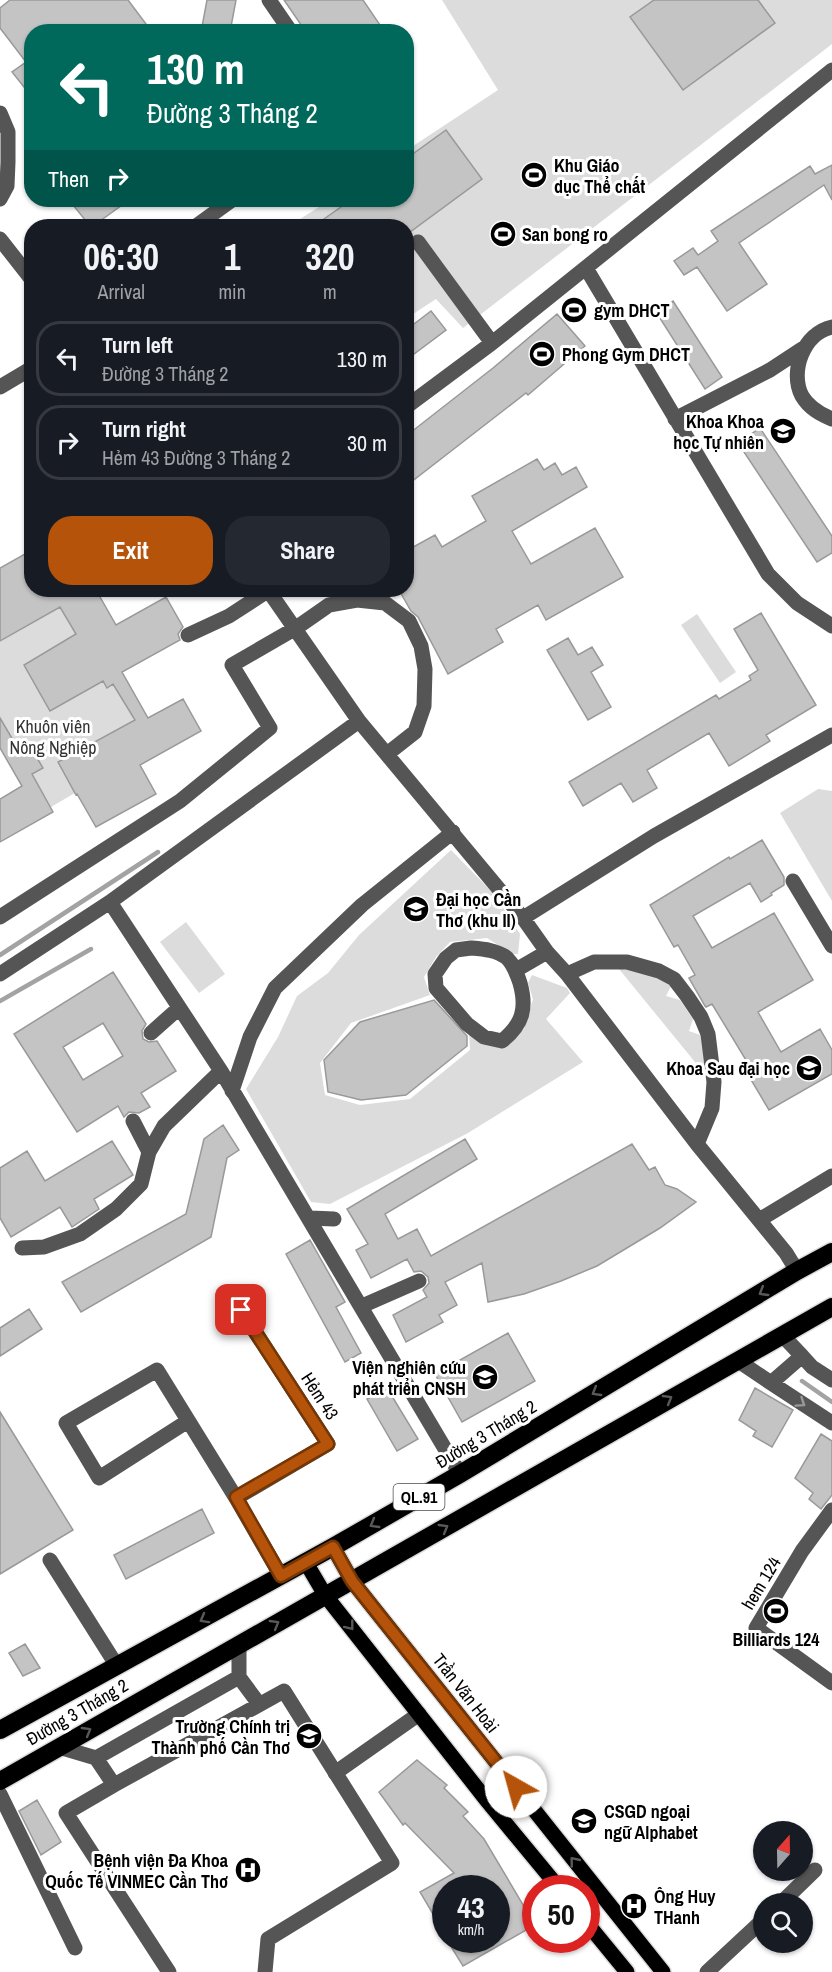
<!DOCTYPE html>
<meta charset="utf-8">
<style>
:root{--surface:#171b24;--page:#242831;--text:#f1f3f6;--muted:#9ea1a6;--line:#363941;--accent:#b45309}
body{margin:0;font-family:"Archivo Narrow",sans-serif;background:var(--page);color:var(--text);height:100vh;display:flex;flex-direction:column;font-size:22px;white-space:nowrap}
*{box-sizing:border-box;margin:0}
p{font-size:20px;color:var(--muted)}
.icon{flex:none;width:33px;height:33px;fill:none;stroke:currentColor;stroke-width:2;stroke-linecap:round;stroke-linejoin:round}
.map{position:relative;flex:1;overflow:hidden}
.panel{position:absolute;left:24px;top:219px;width:390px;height:378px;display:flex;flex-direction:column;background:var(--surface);border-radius:24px;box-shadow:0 2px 4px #0004}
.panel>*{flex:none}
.guide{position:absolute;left:24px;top:24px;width:390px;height:183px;border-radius:24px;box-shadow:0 2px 4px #0004;background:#00695c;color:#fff;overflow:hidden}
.needle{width:39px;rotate:20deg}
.tools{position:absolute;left:753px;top:1821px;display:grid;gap:12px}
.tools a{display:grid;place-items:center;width:60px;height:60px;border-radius:50%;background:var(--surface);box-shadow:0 2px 4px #0004;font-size:30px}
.speed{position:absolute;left:432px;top:1875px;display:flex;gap:12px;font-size:30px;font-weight:700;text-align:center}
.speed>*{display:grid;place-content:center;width:78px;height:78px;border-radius:50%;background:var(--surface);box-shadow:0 2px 4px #0004;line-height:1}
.speed small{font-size:15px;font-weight:400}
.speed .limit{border:9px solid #d22;background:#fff;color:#111}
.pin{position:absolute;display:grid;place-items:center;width:51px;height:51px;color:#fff;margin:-26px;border-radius:12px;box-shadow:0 3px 9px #0006}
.me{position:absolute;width:66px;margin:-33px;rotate:322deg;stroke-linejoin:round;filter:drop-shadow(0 0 4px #0008)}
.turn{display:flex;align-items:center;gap:21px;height:126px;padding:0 24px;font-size:27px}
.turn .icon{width:78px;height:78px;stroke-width:2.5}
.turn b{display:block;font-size:42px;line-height:51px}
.then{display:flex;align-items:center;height:57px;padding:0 24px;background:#0003;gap:12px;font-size:22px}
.eta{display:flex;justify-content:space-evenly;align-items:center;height:102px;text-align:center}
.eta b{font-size:36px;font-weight:700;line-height:42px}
.action{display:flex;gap:12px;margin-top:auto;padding:12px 24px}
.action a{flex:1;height:69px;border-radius:24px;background:var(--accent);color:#fff;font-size:24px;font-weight:700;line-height:69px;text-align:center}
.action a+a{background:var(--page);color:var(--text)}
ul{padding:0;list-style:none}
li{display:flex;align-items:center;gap:18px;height:75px;margin:0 12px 9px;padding:0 12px;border:3px solid var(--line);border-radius:24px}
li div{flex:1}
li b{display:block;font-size:22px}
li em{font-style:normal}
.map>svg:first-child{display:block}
.green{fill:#dcdcdc}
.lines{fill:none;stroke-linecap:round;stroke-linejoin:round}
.stream{stroke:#a3a3a3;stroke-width:4.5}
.building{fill:#c4c4c4;stroke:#999;stroke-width:1.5;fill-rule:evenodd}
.major-casing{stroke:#dbdbdb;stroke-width:18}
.highway-casing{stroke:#dbdbdb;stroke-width:21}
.minor{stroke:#555;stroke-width:15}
.major{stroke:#000;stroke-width:15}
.highway{stroke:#000;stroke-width:18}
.oneway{stroke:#595959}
.oneway2{stroke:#999}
.route-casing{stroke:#753606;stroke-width:15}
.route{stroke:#b45309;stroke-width:10}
.labels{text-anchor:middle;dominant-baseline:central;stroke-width:6;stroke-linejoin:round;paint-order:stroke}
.shield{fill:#fff;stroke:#4c4c4c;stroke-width:1.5}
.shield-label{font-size:16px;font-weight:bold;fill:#000}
.poi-label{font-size:18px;font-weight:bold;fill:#000;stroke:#fff;text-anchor:start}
.park-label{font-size:18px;fill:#333;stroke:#fff}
.street-label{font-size:18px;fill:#000;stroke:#fff}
</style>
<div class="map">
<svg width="832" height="1972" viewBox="0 0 832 1972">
<rect width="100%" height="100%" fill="#fff"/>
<path class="green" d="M442,0H832V44L463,328L436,299L407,318L406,226H289L330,200H406L407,150L498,90Z
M60,607L91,658L65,641L25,665L50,711L87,690L101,677L107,687L113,684L135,720L59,762L75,793L51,807L32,774L43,767L30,746L20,752L0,718V641Z
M697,614L736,672L720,683L681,625Z
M818,789L832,791V901L780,813Z
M451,850L494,894L520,934L518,954H512L487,938L450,942L436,957L424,977L430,995L351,1023L320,1063L325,1095L360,1105L410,1099L470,1050L469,1032L505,1044L524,1029L533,999L528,983L532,975L567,988L570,993L546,1019L583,1062L468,1133L330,1204L311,1202L246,1089L278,1037L297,996L328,973L359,935Z
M186,922L225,974L199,993L160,942Z
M639,968L671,986L666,996L680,1000L693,1019L689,1031L703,1036L708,1078L619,969Z"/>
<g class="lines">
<path class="stream" d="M0,955L158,852
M0,1001L91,949
M802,1381L832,1402"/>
</g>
<path class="building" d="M10,0H128L152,32H32V81L24,87L12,72L26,62L0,28V8Z
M207,0H236L230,32H201Z
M284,0H363L380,25L371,32H306Z
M654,0H758L775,23L683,90L630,17Z
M446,130L482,179L406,235V226H314L351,200H406V159Z
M832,165V200L824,185L739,243L767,284L727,311L697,267L684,275L674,261L693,248L698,255L718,241L711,231L810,166L815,174Z
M69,200H129L93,226H90Z
M673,301L722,377L705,389L656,312Z
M431,311L446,330L406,360V330Z
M557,314L585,346L528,395L526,393L406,486V436L493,368Z
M760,428L832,536V553L817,562L738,443Z
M537,459L544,470L555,463L562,475L576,467L587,487L512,531L531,564L595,528L623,577L546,620L538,605L496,629L503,642L448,674L418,617L411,611L399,590H406V551L435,535L442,547L486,521L472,496Z
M32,550V590H96L116,625L166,597L183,627L178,634L180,640L122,672L148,718L183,699L201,731L140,765L156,794L96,827L77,794L76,795L58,762L135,720L113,684L107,688L103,681L50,711L24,665L76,634L60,607L0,641V568Z
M761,613L816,705L766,735L770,741L729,766L709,733L647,770L657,788L633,802L621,783L583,806L569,782L716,695L719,699L751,680L749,676L758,670L734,629Z
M568,638L578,655L592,647L603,665L591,672L611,707L588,720L547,650Z
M0,718L20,752L30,746L43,768L32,774L53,812L0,842V799L22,786L0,748Z
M762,840L784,877V885L771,893L772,895L761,902L750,883L693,916L712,948L774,913L813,980L758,1012L781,1052L820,1029L832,1050V1074L769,1110L747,1073L752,1070L712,1004L706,1007L705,1006L689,978L695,975L678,945L674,947L650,905L729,857L730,859Z
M113,972L146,1024L142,1031L143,1039L149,1042L157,1041L176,1071L141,1093L150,1107L139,1113L129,1112L124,1117L118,1106L77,1132L14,1034ZM103,1023L123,1056L83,1080L63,1047Z
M434,1000L467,1036V1046L406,1095L361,1100L328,1092L324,1060L360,1022Z
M223,1125L239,1150L227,1158L211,1237L81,1312L62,1282L186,1214L204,1139Z
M465,1139L477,1159L385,1214L398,1239L417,1229L431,1256L632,1144L649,1170L655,1167L665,1185L677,1189L696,1202L660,1228L597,1266L561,1281L524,1294L488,1302L482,1263L445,1282L457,1305L439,1315L443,1322L406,1342L393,1315L427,1297L423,1290L429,1283L428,1277L421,1271L414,1272L407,1259L371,1278L356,1250L368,1244L347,1209Z
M112,1141L133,1175L94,1199L99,1209L72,1227L60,1207L11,1237L0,1218V1168L27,1151L45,1181Z
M310,1240L345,1302L336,1307L361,1353L345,1362L286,1254Z
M29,1309L42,1329L0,1356V1328Z
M508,1333L535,1381L462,1422L435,1374Z
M387,1388L418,1439L397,1451L367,1399Z
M755,1388L793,1410L772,1447L753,1436L756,1431L739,1420Z
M0,1412L73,1530L0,1574Z
M821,1434L832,1441V1495L821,1509L809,1499L813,1493L795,1478Z
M202,1509L214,1533L126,1579L114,1555Z
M25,1644L40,1668L23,1676L9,1653Z
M417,1760L447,1785L444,1788L468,1812L463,1816L484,1839L535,1925L463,1966L447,1940H496V1888H446V1936L420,1892L454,1873L405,1823L403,1825L379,1792Z
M37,1800L61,1842L41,1855L19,1811Z"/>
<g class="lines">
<defs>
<path id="major" d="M333,1547L352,1581L663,1972
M305,1561L325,1595L488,1802L559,1888
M488,1802L513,1783
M586,1922L627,1972"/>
<path id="highway" d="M0,1730L333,1547L460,1474L797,1271L832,1252
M0,1781L832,1307"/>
</defs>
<use href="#major" class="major-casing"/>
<use href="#highway" class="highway-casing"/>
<path class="minor" d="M269,0L291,32
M0,113L8,132V162L7,186L0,199
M196,226L232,200
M0,239L32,280
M418,242L492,343
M586,268L768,574L797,603L832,626
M832,327C804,333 789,371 802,396C809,408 820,414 832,419
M0,387L32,368
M406,407L492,343L832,70
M675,419L770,370L802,349
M268,590L359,721L523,918L547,952L567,974L697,1144L786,1253L797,1271
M188,635L229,616L269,590
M793,881L832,946
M110,902L359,721
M0,917L180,801L270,728L232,665L296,628L329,605L357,600L385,603L409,621L421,646L425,669L424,706L415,732L387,754
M523,918L654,836L832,735
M471,948C483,949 497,950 507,958C514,965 517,974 520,983C527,1008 523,1024 502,1041L484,1037L467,1024L436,988L435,974L446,958L456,950Z
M516,970L547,952
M0,974L110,902L221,1071L460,1474
M567,974L594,962H627L659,971L674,979L687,996L701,1017L708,1034L714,1082L712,1108L697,1144
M151,1033L179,1008
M232,1091L250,1037L275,988L362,905L453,832
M133,1121L149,1152
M310,1218L334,1219
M759,1220L832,1176
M22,1248L44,1247L80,1234L116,1209L141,1184L149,1152L164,1126L221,1071
M362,1306L419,1281
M802,1356L812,1367L832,1380
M737,1360L771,1383L802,1356L783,1336
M771,1383L832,1423
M188,1421L99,1478L66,1423L157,1370L236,1498L281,1576
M236,1498L328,1444L241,1310
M832,1510L802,1551L756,1628L832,1683
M50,1560L117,1666
M239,1677L259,1704
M59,1747L96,1758L239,1677V1644
M96,1758L114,1785
M335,1773L419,1714
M0,1794L75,1948
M780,1904L815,1870
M169,1972L66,1813L114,1785L284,1691L392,1863L268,1939L265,1972
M707,1972L764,1919"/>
<use href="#major" class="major"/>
<use href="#highway" class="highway"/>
</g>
<defs><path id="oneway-chevron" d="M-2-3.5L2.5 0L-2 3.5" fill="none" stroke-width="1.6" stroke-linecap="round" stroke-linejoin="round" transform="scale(1.5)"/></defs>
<g class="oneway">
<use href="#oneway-chevron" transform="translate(763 1292) rotate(149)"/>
<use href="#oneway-chevron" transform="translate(596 1392) rotate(149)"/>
<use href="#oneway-chevron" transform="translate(668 1399) rotate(-30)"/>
<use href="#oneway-chevron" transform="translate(374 1524) rotate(150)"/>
<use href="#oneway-chevron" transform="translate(444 1528) rotate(-30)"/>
<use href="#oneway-chevron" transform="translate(204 1619) rotate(151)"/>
<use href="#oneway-chevron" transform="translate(275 1624) rotate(-30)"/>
<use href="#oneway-chevron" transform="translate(350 1626) rotate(52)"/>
<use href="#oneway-chevron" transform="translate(87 1731) rotate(-30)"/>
<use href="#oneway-chevron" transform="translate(574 1861) rotate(-129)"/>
</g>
<use class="oneway2" href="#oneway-chevron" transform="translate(801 1403) rotate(34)"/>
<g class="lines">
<defs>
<path id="route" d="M241,1310L328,1444L236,1497L281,1576L333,1547L352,1581L516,1787"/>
</defs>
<use href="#route" class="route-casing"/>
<use href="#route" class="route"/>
</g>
<defs>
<symbol id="stadium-disc" viewBox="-11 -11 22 22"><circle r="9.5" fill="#000" stroke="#fff"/><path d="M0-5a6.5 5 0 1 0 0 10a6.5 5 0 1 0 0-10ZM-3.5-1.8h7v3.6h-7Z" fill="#fff"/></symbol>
<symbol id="school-disc" viewBox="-11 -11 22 22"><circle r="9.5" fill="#000" stroke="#fff"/><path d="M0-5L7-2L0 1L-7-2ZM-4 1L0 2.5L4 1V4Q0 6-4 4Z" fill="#fff"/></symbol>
<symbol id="university-disc" viewBox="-11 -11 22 22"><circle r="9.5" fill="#000" stroke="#fff"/><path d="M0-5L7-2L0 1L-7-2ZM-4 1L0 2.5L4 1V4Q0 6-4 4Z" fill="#fff"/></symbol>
<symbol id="hospital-disc" viewBox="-11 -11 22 22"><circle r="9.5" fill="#000" stroke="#fff"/><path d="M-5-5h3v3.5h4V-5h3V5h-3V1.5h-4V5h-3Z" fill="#fff"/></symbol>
</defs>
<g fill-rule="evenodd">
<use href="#stadium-disc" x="519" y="160" width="30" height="30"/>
<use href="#stadium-disc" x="488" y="219" width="30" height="30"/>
<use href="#stadium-disc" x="559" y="295" width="30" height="30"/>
<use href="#stadium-disc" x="527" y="339" width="30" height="30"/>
<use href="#school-disc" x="768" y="416" width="30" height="30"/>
<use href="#university-disc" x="401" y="894" width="30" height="30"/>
<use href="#university-disc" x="794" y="1053" width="30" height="30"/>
<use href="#school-disc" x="470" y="1362" width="30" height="30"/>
<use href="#stadium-disc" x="761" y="1596" width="30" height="30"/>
<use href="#university-disc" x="294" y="1721" width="30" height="30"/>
<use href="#school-disc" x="569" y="1806" width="30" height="30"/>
<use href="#hospital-disc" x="233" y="1855" width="30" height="30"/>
<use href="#hospital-disc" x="619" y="1891" width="30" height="30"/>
</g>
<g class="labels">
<rect class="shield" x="393.5" y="1484" width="51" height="26" rx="4.5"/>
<g class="shield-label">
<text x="419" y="1497">QL.91</text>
</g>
<g class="poi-label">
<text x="554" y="165">Khu Giáo<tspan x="554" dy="21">dục Thể chất</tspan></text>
<text x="522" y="234">San bong ro</text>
<text x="594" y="310">gym DHCT</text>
<text x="562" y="354">Phong Gym DHCT</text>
<text x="764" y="421" text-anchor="end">Khoa Khoa<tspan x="764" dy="21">học Tự nhiên</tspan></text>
<text x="436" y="899">Đại học Cần<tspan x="436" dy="21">Thơ (khu II)</tspan></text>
<text x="790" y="1068" text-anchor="end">Khoa Sau đại học</text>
<text x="466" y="1367" text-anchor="end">Viện nghiên cứu<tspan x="466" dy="21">phát triển CNSH</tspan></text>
<text x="776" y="1639" text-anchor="middle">Billiards 124</text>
<text x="290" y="1726" text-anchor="end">Trường Chính trị<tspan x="290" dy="21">Thành phố Cần Thơ</tspan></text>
<text x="604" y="1811">CSGD ngoại<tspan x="604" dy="21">ngữ Alphabet</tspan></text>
<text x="228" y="1860" text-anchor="end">Bệnh viện Đa Khoa<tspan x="228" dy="21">Quốc Tế VINMEC Cần Thơ</tspan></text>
<text x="654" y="1896">Ông Huy<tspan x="654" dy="21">THanh</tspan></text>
</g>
<g class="park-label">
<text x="53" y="726">Khuôn viên<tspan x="53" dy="21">Nông Nghiệp</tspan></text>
</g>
<g class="street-label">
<text transform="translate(320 1396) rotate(57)">Hẻm 43</text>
<text transform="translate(486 1434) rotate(-31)">Đường 3 Tháng 2</text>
<text transform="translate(761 1583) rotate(-59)">hem 124</text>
<text transform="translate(466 1693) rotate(52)">Trần Văn Hoài</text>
<text transform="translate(77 1712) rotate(-30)">Đường 3 Tháng 2</text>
</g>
</g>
</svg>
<div class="tools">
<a><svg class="needle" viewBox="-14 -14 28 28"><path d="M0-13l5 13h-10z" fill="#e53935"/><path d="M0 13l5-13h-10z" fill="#9ea1a6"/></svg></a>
<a><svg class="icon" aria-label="search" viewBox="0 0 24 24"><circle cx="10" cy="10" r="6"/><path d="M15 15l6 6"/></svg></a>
</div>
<div class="speed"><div>43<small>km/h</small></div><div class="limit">50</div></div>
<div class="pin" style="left:241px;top:1310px;background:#d93025"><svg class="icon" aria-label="arrive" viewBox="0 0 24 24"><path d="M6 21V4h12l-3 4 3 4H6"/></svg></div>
<svg class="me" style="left:516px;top:1787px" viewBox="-20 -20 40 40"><circle r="19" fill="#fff"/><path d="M0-13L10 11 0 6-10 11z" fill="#b45309"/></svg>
<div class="guide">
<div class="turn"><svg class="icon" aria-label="left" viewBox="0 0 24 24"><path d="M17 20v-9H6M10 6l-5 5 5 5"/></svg><div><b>130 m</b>Đường 3 Tháng 2</div></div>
<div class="then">Then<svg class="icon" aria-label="right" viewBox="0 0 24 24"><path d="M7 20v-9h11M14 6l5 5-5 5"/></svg></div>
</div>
<section class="panel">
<div class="eta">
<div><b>06:30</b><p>Arrival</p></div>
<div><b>1</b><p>min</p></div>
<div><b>320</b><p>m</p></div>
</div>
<ul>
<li><svg class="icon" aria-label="left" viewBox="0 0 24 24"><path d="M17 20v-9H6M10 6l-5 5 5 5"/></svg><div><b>Turn left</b><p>Đường 3 Tháng 2</p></div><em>130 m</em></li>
<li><svg class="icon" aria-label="right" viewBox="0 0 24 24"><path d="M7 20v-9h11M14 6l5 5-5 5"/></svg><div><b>Turn right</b><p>Hẻm 43 Đường 3 Tháng 2</p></div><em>30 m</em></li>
</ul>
<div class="action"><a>Exit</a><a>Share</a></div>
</section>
</div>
